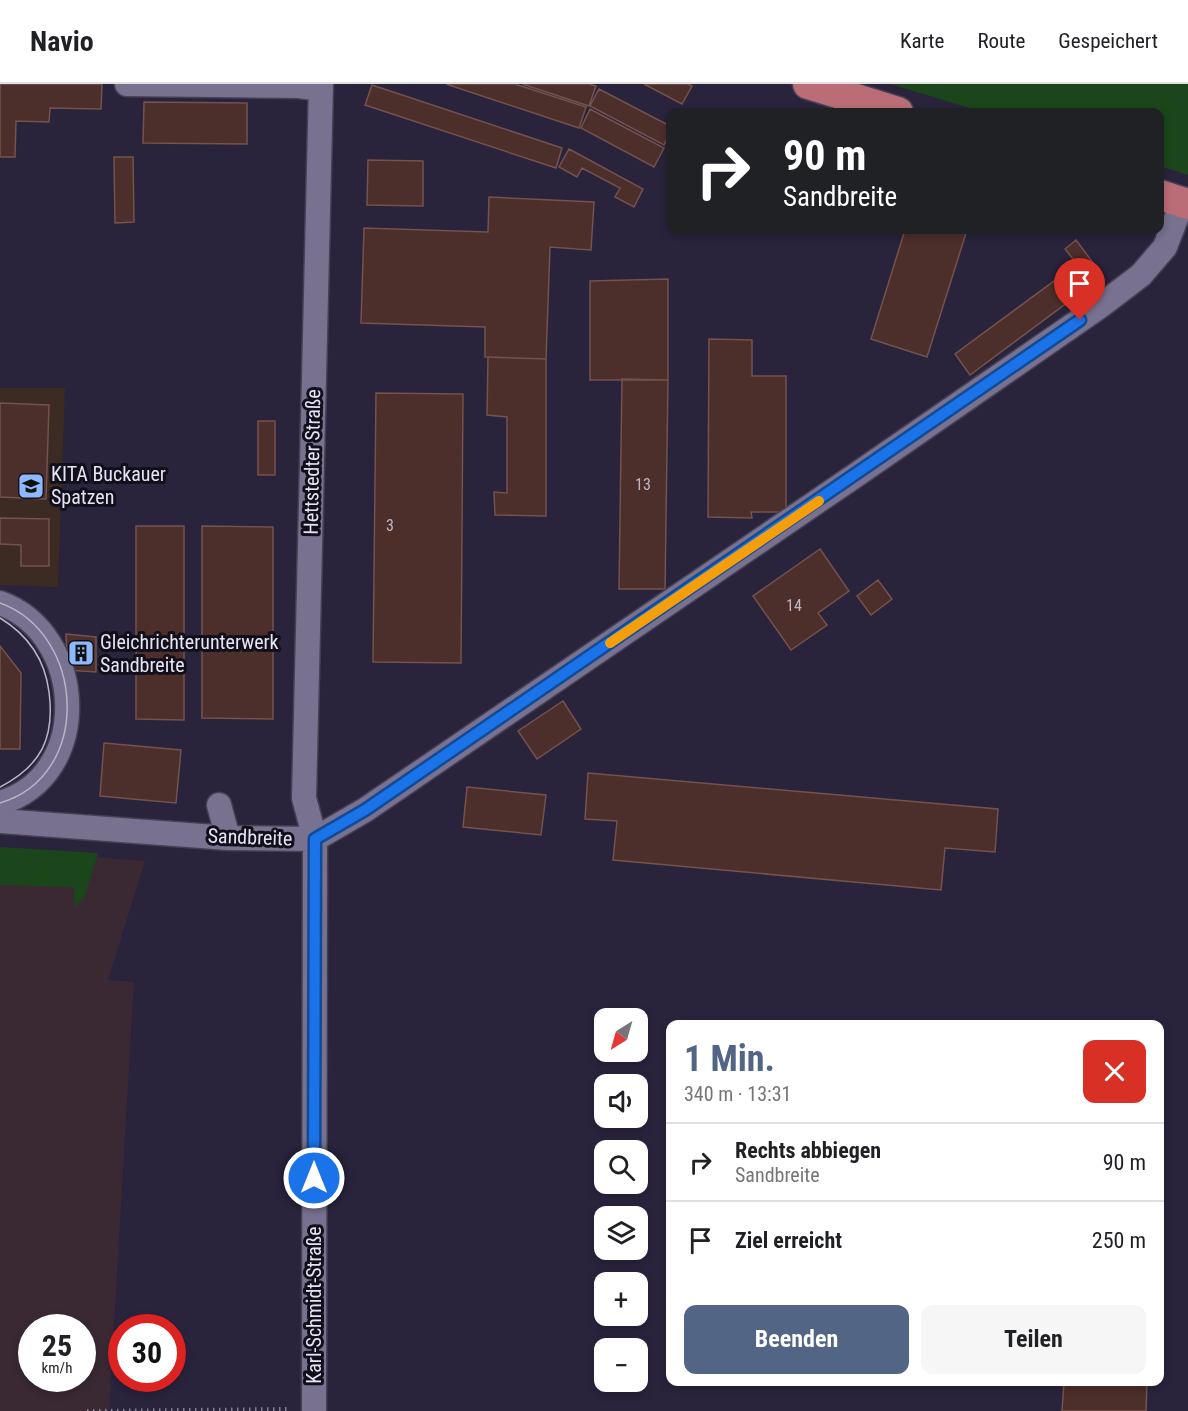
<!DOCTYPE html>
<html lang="de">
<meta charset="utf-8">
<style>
:root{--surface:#fff;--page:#f6f6f6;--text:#202124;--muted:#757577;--line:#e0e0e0;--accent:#526585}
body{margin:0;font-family:"Roboto Condensed",sans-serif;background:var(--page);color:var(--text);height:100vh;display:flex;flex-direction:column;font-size:22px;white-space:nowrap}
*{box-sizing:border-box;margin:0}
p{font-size:20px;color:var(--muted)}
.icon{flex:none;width:33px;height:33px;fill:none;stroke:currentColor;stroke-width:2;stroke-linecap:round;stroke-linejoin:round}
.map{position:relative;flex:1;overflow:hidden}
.details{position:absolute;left:666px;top:936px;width:498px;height:366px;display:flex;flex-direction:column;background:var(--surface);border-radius:12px;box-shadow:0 3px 9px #0003}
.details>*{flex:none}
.hud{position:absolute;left:666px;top:24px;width:498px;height:126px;border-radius:12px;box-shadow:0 3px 9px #0003;background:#202124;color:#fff;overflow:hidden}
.needle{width:39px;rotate:217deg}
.buttons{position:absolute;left:594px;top:924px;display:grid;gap:12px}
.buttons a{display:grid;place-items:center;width:54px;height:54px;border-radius:12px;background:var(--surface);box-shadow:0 3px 9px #0003;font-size:30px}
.speed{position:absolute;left:18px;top:1230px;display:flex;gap:12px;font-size:30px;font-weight:700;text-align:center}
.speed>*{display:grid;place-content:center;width:78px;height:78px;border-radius:50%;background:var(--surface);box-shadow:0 3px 9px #0003;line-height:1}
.speed small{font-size:15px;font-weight:400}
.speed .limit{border:9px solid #d22;background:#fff;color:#111}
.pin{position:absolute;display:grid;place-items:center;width:51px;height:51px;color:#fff;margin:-62px -26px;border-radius:50% 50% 50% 0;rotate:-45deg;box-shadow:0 0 6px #0007}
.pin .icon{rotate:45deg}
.me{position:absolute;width:66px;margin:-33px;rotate:0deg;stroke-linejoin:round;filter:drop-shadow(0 0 4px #0008)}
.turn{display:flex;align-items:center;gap:21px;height:126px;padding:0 18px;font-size:27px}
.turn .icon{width:78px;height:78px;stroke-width:2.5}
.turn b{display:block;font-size:42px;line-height:51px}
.round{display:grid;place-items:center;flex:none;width:63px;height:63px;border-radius:12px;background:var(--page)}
.head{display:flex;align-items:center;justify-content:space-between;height:102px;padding:0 18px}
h1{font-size:36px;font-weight:700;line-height:45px;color:var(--accent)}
.button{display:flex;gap:12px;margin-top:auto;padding:12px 18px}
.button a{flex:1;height:69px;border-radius:12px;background:var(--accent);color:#fff;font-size:24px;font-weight:700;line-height:69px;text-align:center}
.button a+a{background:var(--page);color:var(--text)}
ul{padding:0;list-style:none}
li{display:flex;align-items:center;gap:18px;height:78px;padding:0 18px;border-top:2px solid var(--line)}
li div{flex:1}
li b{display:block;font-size:22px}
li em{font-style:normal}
header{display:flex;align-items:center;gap:36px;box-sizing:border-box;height:84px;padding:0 30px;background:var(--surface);border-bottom:2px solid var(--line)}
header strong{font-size:28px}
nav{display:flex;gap:33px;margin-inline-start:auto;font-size:21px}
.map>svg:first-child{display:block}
.commercial{fill:#3a2933;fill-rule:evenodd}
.education{fill:#3c2b22}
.green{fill:#1b461b}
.building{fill:#4c2e2a;stroke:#74524d;stroke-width:1.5}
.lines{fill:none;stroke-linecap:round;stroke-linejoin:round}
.minor-casing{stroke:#454054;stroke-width:27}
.major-casing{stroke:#454054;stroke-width:33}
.path{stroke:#827d92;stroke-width:4;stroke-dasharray:1.5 4.5;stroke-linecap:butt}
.minor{stroke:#78718f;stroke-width:24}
.major{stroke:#ba6d76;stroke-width:30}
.tram{stroke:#b8b5c8;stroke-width:1.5}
.route-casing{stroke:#114b97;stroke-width:15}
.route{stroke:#1a73e8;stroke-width:10}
.slow{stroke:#f59e0b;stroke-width:10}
.labels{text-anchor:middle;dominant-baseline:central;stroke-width:6;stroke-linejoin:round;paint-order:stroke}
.number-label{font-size:16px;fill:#c0b6c2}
.street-label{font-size:20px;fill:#e6e3f4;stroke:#110f1a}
.poi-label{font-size:20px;fill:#e6e3f4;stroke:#110f1a;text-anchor:start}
</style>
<header>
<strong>Navio</strong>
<nav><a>Karte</a><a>Route</a><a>Gespeichert</a></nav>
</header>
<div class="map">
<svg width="1188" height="1327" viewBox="0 0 1188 1327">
<rect width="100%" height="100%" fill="#29233c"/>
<path class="commercial" d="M0,766L145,777L108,896L134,898L109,1327H0ZM32,1244H82V1294H32Z"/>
<path class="education" d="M0,304H65L58,503L0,501Z"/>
<path class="green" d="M890,0H1188V91L1160,82V28H983Z
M0,763L98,769L84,814L74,823V803L0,801Z"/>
<path class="building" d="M0,0H102L101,25L50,24L49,38L16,37L15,73H0Z
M446,0H515L586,23L579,44Z
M522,0H589L596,2L589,22Z
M644,0H688L692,2L682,20Z
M372,1L562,64L556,84L365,21Z
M599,5L670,42V49L664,61L590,22Z
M144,18L247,19V60L143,59Z
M590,25L664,64L654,83L581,44Z
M569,65L643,105L634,123L615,113L620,104L582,84L577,93L559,83Z
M114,73H133L134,138L115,139Z
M368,76L423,77V122L367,121Z
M489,113L594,118L591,166L550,163L546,275L485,273V243L361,239L364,144L488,148Z
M905,146H967L927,273L871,255Z
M1076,156L1103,192L970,291L955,270L1077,180L1065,165Z
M668,195V296H590V197Z
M709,255L752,256V292H786V428H751L752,434L708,433Z
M488,273L546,275V432L495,431L494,408L507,409V333L487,331Z
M622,295L668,296L665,505H619Z
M376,309L463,310L461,579L373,578Z
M0,319L49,321L46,415L0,413Z
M258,337H275V391H258Z
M0,434L49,435V482H21V461L0,460Z
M136,442H184V636L136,635Z
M202,442L273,443V635L202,634Z
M820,465L849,507L818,529L827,541L791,566L753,512Z
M878,496L892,515L871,531L857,512Z
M66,550L96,553V588L67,586Z
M0,562L21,589L20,665H0Z
M563,617L581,645L537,675L518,647Z
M104,659L181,666L176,719L100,712Z
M588,689L998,725L995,768L945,764L941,806L613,776L617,737L585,735Z
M467,703L546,711L541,751L463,743Z
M1064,1298H1147L1146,1327H1062Z"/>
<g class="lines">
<defs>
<path id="minor" d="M127,0L299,2L321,5
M0,519C86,550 93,692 0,719
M219,721L228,754
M0,737L228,754L315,755L365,726L856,391L1099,223L1141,191L1165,163L1182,119
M314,1327L315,755L304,714L321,0"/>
<path id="major" d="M808,0L898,28
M1160,111L1188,120"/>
</defs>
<use href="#minor" class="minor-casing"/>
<use href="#major" class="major-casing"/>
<path class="path" d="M87,1327L291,1325"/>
<use href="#minor" class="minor"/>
<use href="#major" class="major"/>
<path class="tram" d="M0,519C86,550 93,692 0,719
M0,534C28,551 45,576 49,608C55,654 41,682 0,703"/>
</g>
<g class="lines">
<defs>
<path id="route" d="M314,1094L315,755L365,726L1080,236"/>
</defs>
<use href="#route" class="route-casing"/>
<use href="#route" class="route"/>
<path class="slow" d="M610,559L819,417"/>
</g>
<defs>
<symbol id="school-square" viewBox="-11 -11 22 22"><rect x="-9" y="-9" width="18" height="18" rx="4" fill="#8eb9fc" stroke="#110f1a"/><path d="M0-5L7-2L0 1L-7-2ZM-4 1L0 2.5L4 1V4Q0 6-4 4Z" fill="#111"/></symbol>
<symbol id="building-square" viewBox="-11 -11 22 22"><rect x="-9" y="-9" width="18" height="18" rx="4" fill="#8eb9fc" stroke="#110f1a"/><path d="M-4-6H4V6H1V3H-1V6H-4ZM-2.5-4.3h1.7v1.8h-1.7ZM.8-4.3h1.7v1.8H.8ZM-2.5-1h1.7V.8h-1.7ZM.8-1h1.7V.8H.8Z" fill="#111"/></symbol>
</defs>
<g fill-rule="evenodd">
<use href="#school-square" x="16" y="387" width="30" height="30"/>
<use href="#building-square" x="66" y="554" width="30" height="30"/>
</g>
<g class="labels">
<g class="number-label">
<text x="643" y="400">13</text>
<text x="390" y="441">3</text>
<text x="794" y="521">14</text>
</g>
<g class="street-label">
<text transform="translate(312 378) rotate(-89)">Hettstedter Straße</text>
<text transform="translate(250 753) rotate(2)">Sandbreite</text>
<text transform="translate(314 1221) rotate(-90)">Karl-Schmidt-Straße</text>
</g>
<g class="poi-label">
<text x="51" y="390">KITA Buckauer<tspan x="51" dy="23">Spatzen</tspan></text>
<text x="100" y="558">Gleichrichterunterwerk<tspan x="100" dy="23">Sandbreite</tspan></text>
</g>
</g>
</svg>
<div class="buttons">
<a><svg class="needle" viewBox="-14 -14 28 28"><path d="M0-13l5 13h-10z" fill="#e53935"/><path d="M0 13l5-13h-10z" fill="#757577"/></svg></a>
<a><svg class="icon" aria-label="sound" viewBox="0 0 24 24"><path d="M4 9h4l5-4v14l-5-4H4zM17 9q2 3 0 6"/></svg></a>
<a><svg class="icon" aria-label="search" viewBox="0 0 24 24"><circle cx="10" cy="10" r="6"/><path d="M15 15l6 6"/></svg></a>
<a><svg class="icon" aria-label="layers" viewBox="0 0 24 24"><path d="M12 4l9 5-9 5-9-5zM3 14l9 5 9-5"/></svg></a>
<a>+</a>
<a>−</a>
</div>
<div class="speed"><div>25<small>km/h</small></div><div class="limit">30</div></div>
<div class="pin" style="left:1080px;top:236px;background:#d93025"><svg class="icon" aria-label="arrive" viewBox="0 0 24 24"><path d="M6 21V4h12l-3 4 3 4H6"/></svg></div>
<svg class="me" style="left:314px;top:1094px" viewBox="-20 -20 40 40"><circle r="17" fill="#1a73e8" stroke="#fff" stroke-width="3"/><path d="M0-11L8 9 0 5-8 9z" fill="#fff"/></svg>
<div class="hud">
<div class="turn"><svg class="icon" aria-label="right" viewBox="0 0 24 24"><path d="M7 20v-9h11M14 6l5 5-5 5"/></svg><div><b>90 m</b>Sandbreite</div></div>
</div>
<section class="details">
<div class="head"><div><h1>1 Min.</h1><p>340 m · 13:31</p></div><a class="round" style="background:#d93025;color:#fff"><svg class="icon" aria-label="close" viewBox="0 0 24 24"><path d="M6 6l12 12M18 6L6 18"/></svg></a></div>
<ul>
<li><svg class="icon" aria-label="right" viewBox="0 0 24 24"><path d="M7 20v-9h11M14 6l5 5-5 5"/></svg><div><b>Rechts abbiegen</b><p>Sandbreite</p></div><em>90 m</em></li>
<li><svg class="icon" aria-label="arrive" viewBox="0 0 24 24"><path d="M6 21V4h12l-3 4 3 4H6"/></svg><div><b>Ziel erreicht</b></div><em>250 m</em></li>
</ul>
<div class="button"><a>Beenden</a><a>Teilen</a></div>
</section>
</div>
